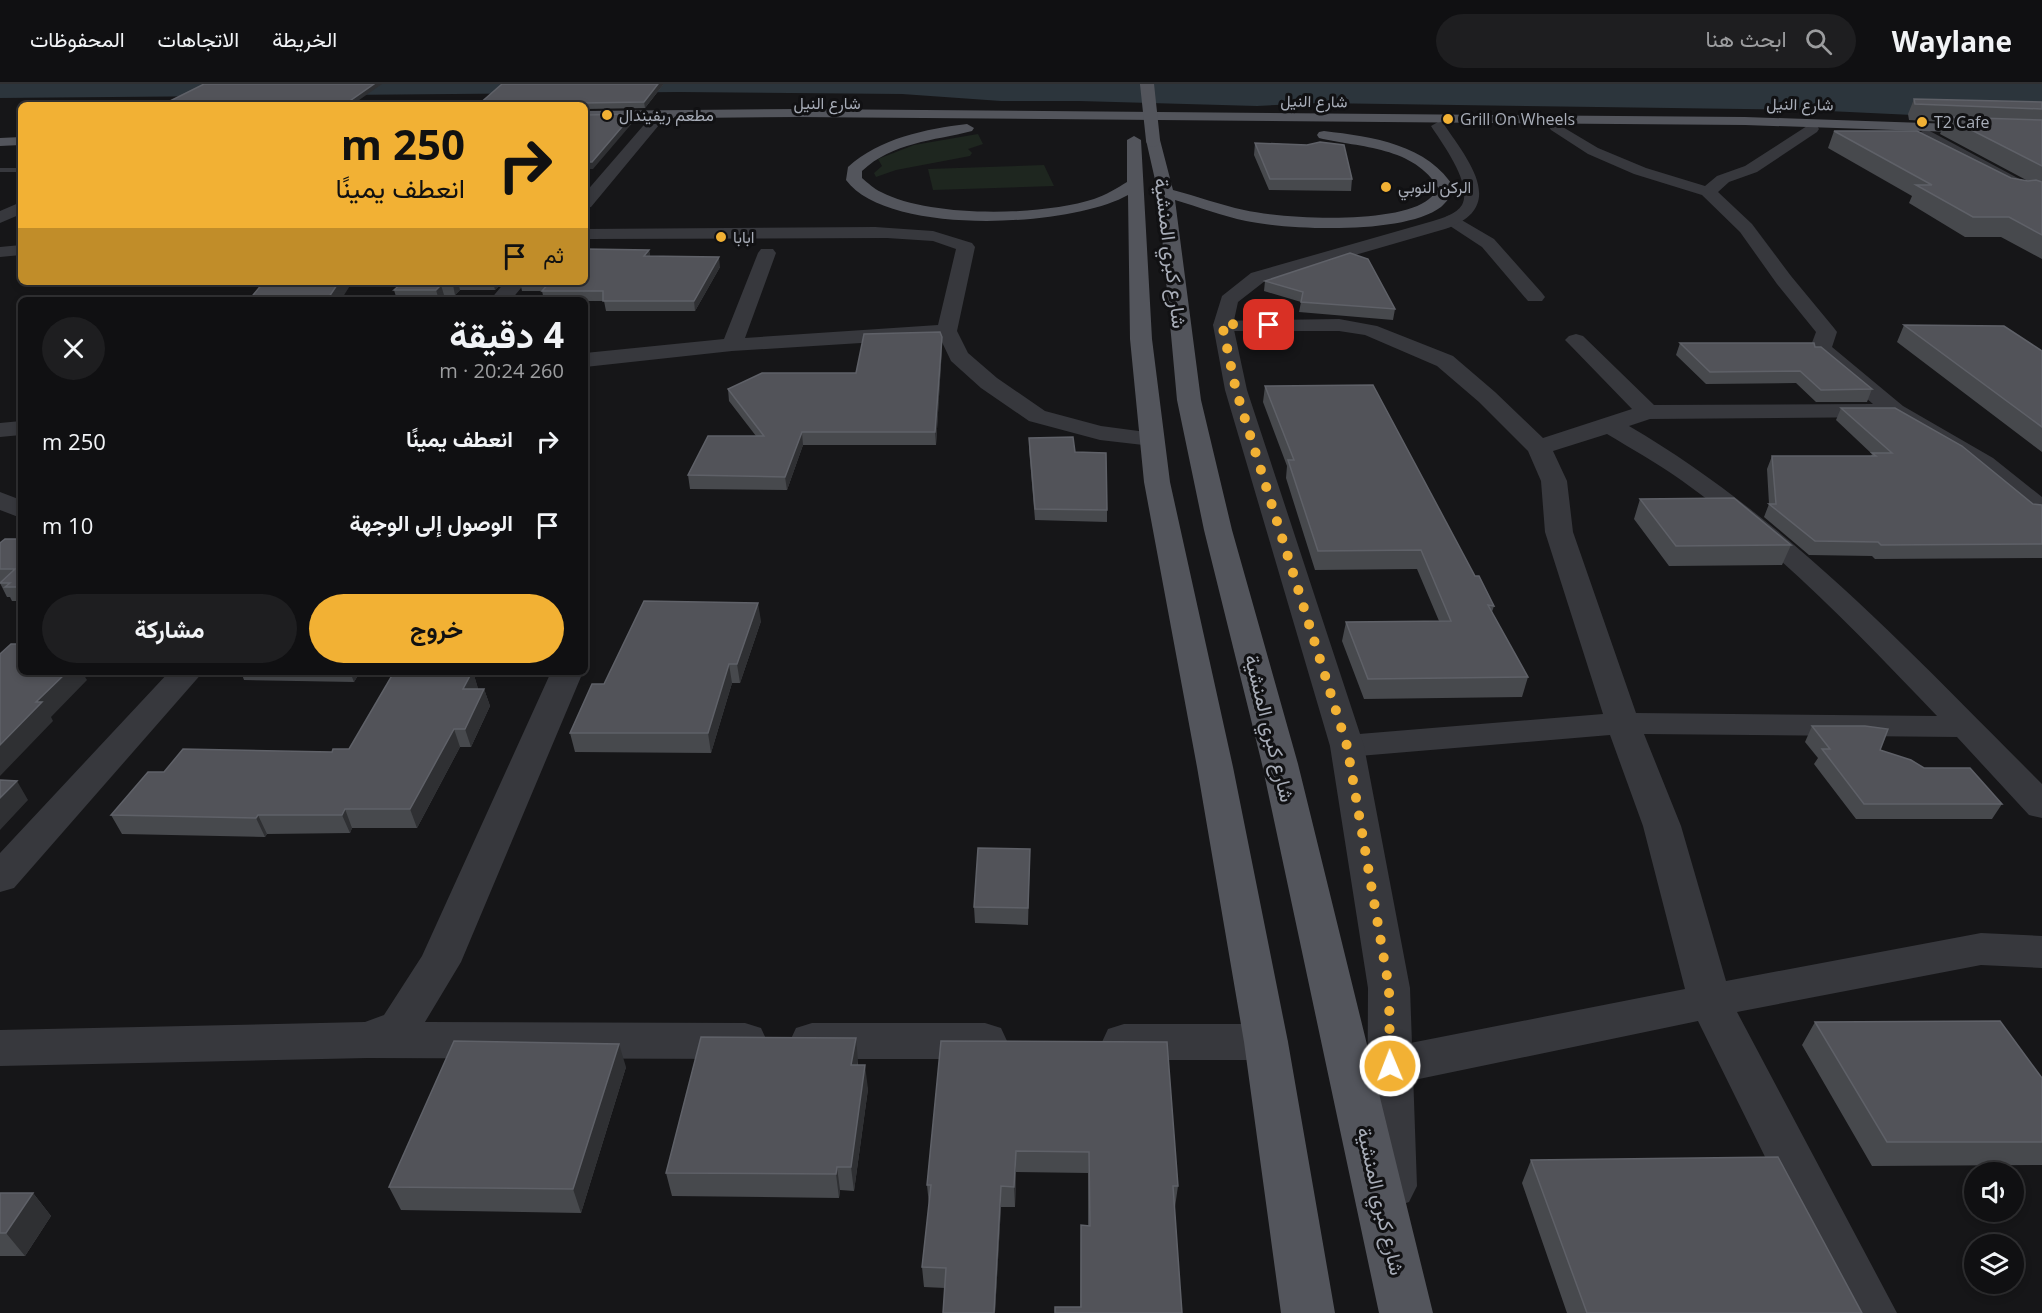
<!DOCTYPE html>
<html lang="ar">
<meta charset="utf-8">
<style>
:root{--surface:#101012;--page:#1e1e20;--text:#f1f3f6;--muted:#9c9d9f;--line:#303032;--accent:#f2b134}
body{margin:0;font-family:"Open Sans",Vazirmatn,sans-serif;background:var(--page);color:var(--text);direction:rtl;height:100vh;display:flex;flex-direction:column;font-size:22px;white-space:nowrap}
*{box-sizing:border-box;margin:0}
p{font-size:20px;color:var(--muted)}
.icon{flex:none;width:33px;height:33px;fill:none;stroke:currentColor;stroke-width:2;stroke-linecap:round;stroke-linejoin:round}
.map{position:relative;flex:1;overflow:hidden;direction:ltr}
.panel{position:absolute;left:18px;top:213px;width:570px;height:378px;display:flex;flex-direction:column;background:var(--surface);border-radius:9px;box-shadow:0 3px 9px #0003,0 0 0 2px var(--line);direction:rtl}
.panel>*{flex:none}
.guide{position:absolute;left:18px;top:18px;width:570px;height:183px;border-radius:9px;box-shadow:0 3px 9px #0003,0 0 0 2px var(--line);direction:rtl;background:#f2b134;color:#111;overflow:hidden}
.controls{position:absolute;left:1964px;top:1078px;display:grid;gap:12px}
.controls a{display:grid;place-items:center;width:60px;height:60px;border-radius:50%;background:var(--surface);box-shadow:0 3px 9px #0003,0 0 0 2px var(--line);font-size:30px}
.pin{position:absolute;display:grid;place-items:center;width:51px;height:51px;color:#fff;margin:-26px;border-radius:12px;box-shadow:0 3px 9px #0006}
.me{position:absolute;width:66px;margin:-33px;rotate:359deg;stroke-linejoin:round;filter:drop-shadow(0 0 4px #0008)}
.turn{display:flex;align-items:center;gap:21px;height:126px;padding:0 24px;font-size:27px}
.turn .icon{width:78px;height:78px;stroke-width:2.5}
.turn b{display:block;font-size:42px;line-height:51px}
.then{display:flex;align-items:center;height:57px;padding:0 24px;background:#0003;gap:12px;font-size:22px}
.round{display:grid;place-items:center;flex:none;width:63px;height:63px;border-radius:32px;background:var(--page)}
.summary{display:flex;align-items:center;justify-content:space-between;height:102px;padding:0 24px}
h1{font-size:36px;font-weight:700;line-height:45px}
.primary-button{display:flex;gap:12px;margin-top:auto;padding:12px 24px}
.primary-button a{flex:1;height:69px;border-radius:36px;background:var(--accent);color:#111;font-size:24px;font-weight:700;line-height:69px;text-align:center}
.primary-button a+a{background:var(--page);color:var(--text)}
ul{padding:0;list-style:none}
li{display:flex;align-items:center;gap:18px;height:84px;padding:0 24px}
li div{flex:1}
li b{display:block;font-size:22px}
li em{font-style:normal}
header{display:flex;align-items:center;gap:36px;box-sizing:border-box;height:84px;padding:0 30px;background:var(--surface);border-bottom:2px solid var(--line)}
header strong{font-size:28px}
nav{display:flex;gap:33px;margin-inline-start:auto;font-size:21px}
.search{width:420px;height:54px;background:var(--page);display:flex;align-items:center;gap:15px;box-sizing:border-box;padding:0 21px;border-radius:33px;color:var(--muted);font-size:22px}
.map>svg:first-child{display:block}
.green{fill:#1e261f}
.water{fill:#2c353c}
.lines{fill:none;stroke-linecap:round;stroke-linejoin:round}
.service{fill:#37383d;fill-rule:evenodd}
.minor{fill:#37383d;fill-rule:evenodd}
.tertiary{fill:#37383d;fill-rule:evenodd}
.primary{fill:#53555c;fill-rule:evenodd}
.primary-bridge{stroke:#53555c;stroke-width:14}
.wall{fill:#47494d}
.shaded-wall{fill:#2f3033}
.building{fill:#525359;stroke:#5f6168;stroke-width:1.5}
.route{stroke:#f2b134;stroke-width:10;stroke-dasharray:0 18}
.poi-dot{fill:#f2b134;stroke:#111113;stroke-width:2}
.labels{text-anchor:middle;dominant-baseline:central;stroke-width:6;stroke-linejoin:round;paint-order:stroke}
.far-street-label{font-size:16px;fill:#a8adb8;stroke:#111113}
.far-poi-label{font-size:16px;fill:#a8adb8;stroke:#111113;text-anchor:start}
.street-label{font-size:20px;fill:#a8adb8;stroke:#111113}
</style>
<header>
<strong>Waylane</strong>
<div class="search"><svg class="icon" aria-label="search" viewBox="0 0 24 24"><circle cx="10" cy="10" r="6"/><path d="M15 15l6 6"/></svg>ابحث هنا</div>
<nav><a>الخريطة</a><a>الاتجاهات</a><a>المحفوظات</a></nav>
</header>
<div class="map">
<svg width="2042" height="1229" viewBox="0 0 2042 1229">
<rect width="100%" height="100%" fill="#161618"/>
<path class="green" d="M978,50L983,60L968,65L972,69L970,72L896,86L876,93L874,89L882,82L878,75L914,61Z
M1044,81L1054,102L933,106L928,85Z"/>
<path class="water" d="M0,0H2042V37L1807,26L1318,19L1257,22L1079,17H1001L902,10L679,8L0,14Z"/>
<g class="lines">
<path class="service" d="M0,84H21V88H0Z"/>
<path class="minor" d="M654,34L659,35L661,38L659,41L591,123L585,124V109L649,35Z
M1556,39L1598,64L1646,84L1705,102L1717,92L1745,82L1807,42H1817L1819,45L1817,48L1757,88L1729,98L1718,108L1752,140L1791,192L1834,244L1837,248L1832,263L1903,322L1993,374L2042,413V434L2033,432L1975,384L1889,333L1650,335L1629,342C1788,435 1913,571 2042,700V734L2029,731L1957,653L1644,650L1681,742L1726,897L1981,849L2042,852V884L1981,881L1737,928L1897,1229H1842L1698,937L1390,1001L1374,995L1367,982L1374,969L1390,963L1685,905L1643,742L1610,651L1347,673L1335,670L1330,662L1335,654L1347,651L1603,630L1545,448L1541,397L1528,367L1479,318L1437,282L1365,251L1339,247H1223L1216,245L1213,241L1216,237L1339,235L1377,242L1453,272L1495,308L1543,354L1632,325L1569,260L1565,256L1569,252L1576,250L1583,252L1654,321L1873,320L1813,269L1810,264L1816,248L1777,200L1740,148L1702,111L1634,90L1588,70L1551,46L1549,43L1551,40ZM1607,350C1632,365 1657,379 1681,396C1775,463 1857,548 1937,632L1636,629L1573,448L1567,397L1553,367Z
M1926,45L2042,107V119L1921,52L1919,49Z
M21,118V130L0,139V127Z
M1453,131L1494,155L1542,209L1545,213L1542,217H1528L1482,163L1447,140L1444,136L1447,132Z
M875,143L933,147L972,159L975,163L957,247L968,269L997,294L1045,327L1101,342L1161,350L1164,355L1161,360L1152,362L1100,356L1029,337L981,304L951,277L940,254L732,267L585,283V269L724,255L758,169L761,165H773L776,169L745,254L938,241L956,165L933,157L887,154L585,155V145Z
M21,161V171L0,173V163Z
M505,198H526L511,216H490Z
M21,337V351L0,353V339Z
M0,408L21,416V434L0,426Z
M169,588H203L14,804L0,808V769Z
M551,588H583L461,878L425,938L745,939L761,944L767,957L761,970L745,975L367,974L0,982V946L365,938L384,931L422,872Z
M812,939H985L1001,944L1007,957L1001,970L985,975H812L796,970L790,957L796,944Z
M1124,940H1266L1282,945L1288,958L1282,971L1266,976H1124L1108,971L1102,958L1108,945Z"/>
<path class="tertiary" d="M1438,38L1443,39C1468,76 1509,123 1445,145L1265,197L1238,218L1233,241L1247,306L1364,662L1410,904L1417,1102L1409,1118L1392,1124L1375,1118L1367,1102L1368,904L1330,662L1225,306L1213,241L1222,212L1251,189L1433,137C1443,134 1456,130 1462,121C1473,100 1442,59 1431,42Z"/>
<path class="primary" d="M798,25L1745,33L2042,43V51L1745,41L798,33L585,35V27Z
M967,40L974,44L972,47C933,57 893,58 862,87V94C868,99 874,105 881,108C931,134 1041,132 1094,115C1106,111 1117,104 1127,98V56L1134,52L1141,56L1152,255L1170,398L1233,683L1288,958L1335,1229H1281L1244,958L1197,683L1144,398L1130,255L1128,111C1072,143 888,153 846,96L848,83C880,54 926,45 967,40Z
M1324,47C1373,53 1428,60 1455,105C1451,111 1446,119 1441,123C1404,151 1290,146 1246,137C1222,132 1199,123 1175,116L1201,316L1232,446L1298,680L1433,1229H1379L1262,680L1204,446L1177,316L1158,109L1146,56L1153,52L1160,56L1173,106C1197,112 1220,121 1244,126C1283,135 1398,141 1429,115C1433,112 1436,108 1439,105C1414,62 1361,64 1319,54L1317,51L1319,48Z
M21,53V61L0,62V54Z"/>
<path class="primary-bridge" d="M1147,0L1153,56"/>
</g>
<path class="wall" d="M502,0H663V1L645,24L585,25V21H478Z
M1914,15L2042,18V175L2001,153H1965L1909,119L1912,112L1828,64L1834,47L2011,94L2028,97L1940,50L1945,38L1909,36L1908,30Z
M1255,59L1307,61L1352,95L1351,107L1269,106L1254,71Z
M649,166L650,172L720,183L695,227H606L604,217H585V216H544L542,207H522L520,198H585Z
M1265,197L1395,225L1393,236L1299,228L1301,218L1264,207Z
M403,198H503L495,206H460L455,211H444L440,216H397L394,206Z
M1904,241L2042,267V368L1897,258Z
M1680,259L1815,263L1872,305L1867,318H1816L1796,299L1706,300L1676,271Z
M942,264L936,361H803L787,406L690,405L688,391L756,352L729,317L728,305L856,289Z
M1265,302L1475,492L1494,522L1492,528L1528,593L1522,613L1364,615L1342,557L1346,538L1439,537L1417,485L1315,486L1286,394L1287,382L1263,318Z
M1841,324L2033,420L2042,421V474L1875,475L1872,472L1809,471L1764,433L1769,420L1767,385L1772,372H1871L1872,370L1836,336Z
M1029,354L1075,368L1107,426V438L1035,436L1029,365Z
M1640,415L1791,461L1782,481L1669,482L1634,435Z
M21,455V517H12L10,513H7L0,499V459Z
M761,537L740,599H732L711,669L575,668L570,649L604,600Z
M241,588H360L354,598L244,596Z
M394,588H473L478,605H484L490,622L471,663H460L417,744H352L350,749L267,750L265,753L122,750L111,731L164,688L332,668L349,665Z
M1812,642L1880,666L1924,684L2002,720L1992,735H1856L1814,680L1818,674L1805,658Z
M1030,765L1028,841L975,839L974,823Z
M1815,938L2042,994V1081L1872,1082L1802,961Z
M941,957L1178,1102L1175,1123H1174L1182,1229L1080,1223L1081,1141H1088V1089L1016,1088L1015,1123H1001L995,1229H943L945,1204L924,1203L922,1183L929,1121L927,1101Z
M858,977V981L868,1005L854,1107L840,1106L839,1114L672,1112L666,1089Z
M626,983L581,1129L401,1126L389,1103Z
M1531,1076L1862,1229H1567L1522,1099Z
M0,1109H33L51,1132L25,1172H0Z"/>
<path class="shaded-wall" d="M374,0H382L352,21H344Z
M658,0H663V1L645,24L644,18Z
M633,30L634,37L593,85H585V78Z
M649,166L651,176L644,172Z
M719,173L720,183L695,227L694,217Z
M339,198H350L351,200L341,216H327Z
M456,198H458L460,206L455,211L453,201Z
M493,198H503L495,206Z
M441,201L444,211L439,216L436,206Z
M942,253V264L936,361L935,348Z
M802,348L803,361L787,406L785,393Z
M758,519L761,537L740,599L737,580Z
M729,580L732,599L711,669L708,649Z
M67,588H82L87,596L51,633L53,637L0,692V661L36,618Z
M350,588H360L354,598Z
M472,588H473L478,604L469,623L463,605Z
M484,605L490,622L471,663L465,645Z
M454,645L460,663L417,744L410,725Z
M17,697L28,716L0,746V714Z
M345,725L352,744L350,749L342,731Z
M258,731L267,750L265,753L256,734Z
M856,954L858,977L854,1005L851,981Z
M619,960L626,983L581,1129L573,1105Z
M865,981L868,1005L854,1107L851,1083Z
M1016,1067V1088L1015,1123L1014,1103Z
M837,1083L840,1106L839,1114L836,1090Z
M1001,1102V1123L995,1229H994Z
M33,1109L51,1132L25,1172L6,1149Z"/>
<path class="building" d="M204,0H374L344,21H162Z
M502,0H658L644,18L582,19V21H478Z
M1914,15L2042,18V25L1915,20Z
M633,30L592,78H585V31Z
M1946,33L2042,36V82Z
M1834,47H1917L2011,94L2028,97L2036,96L2042,98V151L2009,133H1973L1916,101H1932Z
M1320,58L1344,61L1352,95H1270L1255,59L1307,61Z
M585,165L649,166L644,172L719,173L694,217H603V207H542L550,198H585Z
M1350,169L1368,175L1395,225L1301,218L1303,208L1265,197Z
M273,198H339L327,216H249L263,199Z
M403,198H456L453,201H441L436,206H394Z
M1904,241L2004,242L2042,267V343Z
M940,248L942,253L935,348H802L785,393L688,391L708,352H764L728,305L762,289H856L864,250Z
M1680,259H1814L1815,263H1821L1872,305L1821,306L1800,287L1710,288Z
M1373,301L1475,492H1479L1494,522L1488,521L1528,593L1368,595L1346,538L1451,537L1421,466L1318,467L1288,376H1294L1265,302Z
M1841,324H1895L1962,362L2033,420L2042,421V460L1881,461L1878,458L1815,457L1769,420H1776L1772,372H1876L1872,369H1892Z
M1073,353L1075,368L1106,369L1107,426L1035,425L1029,354Z
M1734,414L1791,461L1676,462L1640,415Z
M5,455H21V503H5L10,499H0L15,485H0V459Z
M644,517L758,519L737,580H729L708,649H570L592,600H604Z
M11,560H21V588H67L36,618H42L0,661V570Z
M394,588H472L463,605H484L465,645H454L410,725H345L342,731H258L256,734L111,731L148,688H164L183,665L332,668L333,665H349Z
M1812,642H1865L1888,645L1880,666L1911,676L1924,684H1970L2002,720H1864L1822,665H1830Z
M0,696L17,697L0,714Z
M978,764L1030,765L1028,824L974,823Z
M2000,937L2042,994V1058H1887L1815,938Z
M701,953L856,954L851,981H865L851,1083H837L836,1090L666,1089Z
M454,957L619,960L573,1105L389,1103Z
M941,957L1167,958L1178,1102H1173L1182,1229H1055V1223H1081V1141L1090,1142L1089,1068L1016,1067L1014,1103L1001,1102L994,1229H943L946,1184L922,1183L931,1101H927Z
M1778,1073L1862,1229H1587L1531,1076Z
M0,1109H33L6,1149H0Z"/>
<g class="lines">
<path class="route" d="M1269,241L1222,240L1236,306L1347,662L1389,904L1390,982"/>
</g>
<g class="poi-dot">
<circle cx="607" cy="31" r="6"/>
<circle cx="1448" cy="35" r="6"/>
<circle cx="1922" cy="38" r="6"/>
<circle cx="1386" cy="103" r="6"/>
<circle cx="721" cy="153" r="6"/>
</g>
<g class="labels">
<g class="far-street-label">
<text transform="translate(1314 17) rotate(1)">شارع النيل</text>
<text x="827" y="19">شارع النيل</text>
<text transform="translate(1800 20) rotate(1)">شارع النيل</text>
</g>
<g class="far-poi-label">
<text x="619" y="31">مطعم ريفيندال</text>
<text x="1460" y="35">Grill On Wheels</text>
<text x="1934" y="38">T2 Cafe</text>
<text x="1398" y="103">الركن النوبي</text>
<text x="733" y="153">ابابا</text>
</g>
<g class="street-label">
<text transform="translate(1171 169) rotate(83)">شارع كبري المنشية</text>
<text transform="translate(1270 644) rotate(76)">شارع كبري المنشية</text>
<text transform="translate(1381 1117) rotate(77)">شارع كبري المنشية</text>
</g>
</g>
</svg>
<div class="controls">
<a><svg class="icon" aria-label="sound" viewBox="0 0 24 24"><path d="M4 9h4l5-4v14l-5-4H4zM17 9q2 3 0 6"/></svg></a>
<a><svg class="icon" aria-label="layers" viewBox="0 0 24 24"><path d="M12 4l9 5-9 5-9-5zM3 14l9 5 9-5"/></svg></a>
</div>
<div class="pin" style="left:1269px;top:241px;background:#d93025"><svg class="icon" aria-label="arrive" viewBox="0 0 24 24"><path d="M6 21V4h12l-3 4 3 4H6"/></svg></div>
<svg class="me" style="left:1390px;top:982px" viewBox="-20 -20 40 40"><circle r="17" fill="#f2b134" stroke="#fff" stroke-width="3"/><path d="M0-11L8 9 0 5-8 9z" fill="#fff"/></svg>
<div class="guide">
<div class="turn"><svg class="icon" aria-label="right" viewBox="0 0 24 24"><path d="M7 20v-9h11M14 6l5 5-5 5"/></svg><div><b>250 m</b>انعطف يمينًا</div></div>
<div class="then">ثم<svg class="icon" aria-label="arrive" viewBox="0 0 24 24"><path d="M6 21V4h12l-3 4 3 4H6"/></svg></div>
</div>
<section class="panel">
<div class="summary"><div><h1>4 دقيقة</h1><p>260 m · 20:24</p></div><a class="round"><svg class="icon" aria-label="close" viewBox="0 0 24 24"><path d="M6 6l12 12M18 6L6 18"/></svg></a></div>
<ul>
<li><svg class="icon" aria-label="right" viewBox="0 0 24 24"><path d="M7 20v-9h11M14 6l5 5-5 5"/></svg><div><b>انعطف يمينًا</b></div><em>250 m</em></li>
<li><svg class="icon" aria-label="arrive" viewBox="0 0 24 24"><path d="M6 21V4h12l-3 4 3 4H6"/></svg><div><b>الوصول إلى الوجهة</b></div><em>10 m</em></li>
</ul>
<div class="primary-button"><a>خروج</a><a>مشاركة</a></div>
</section>
</div>
